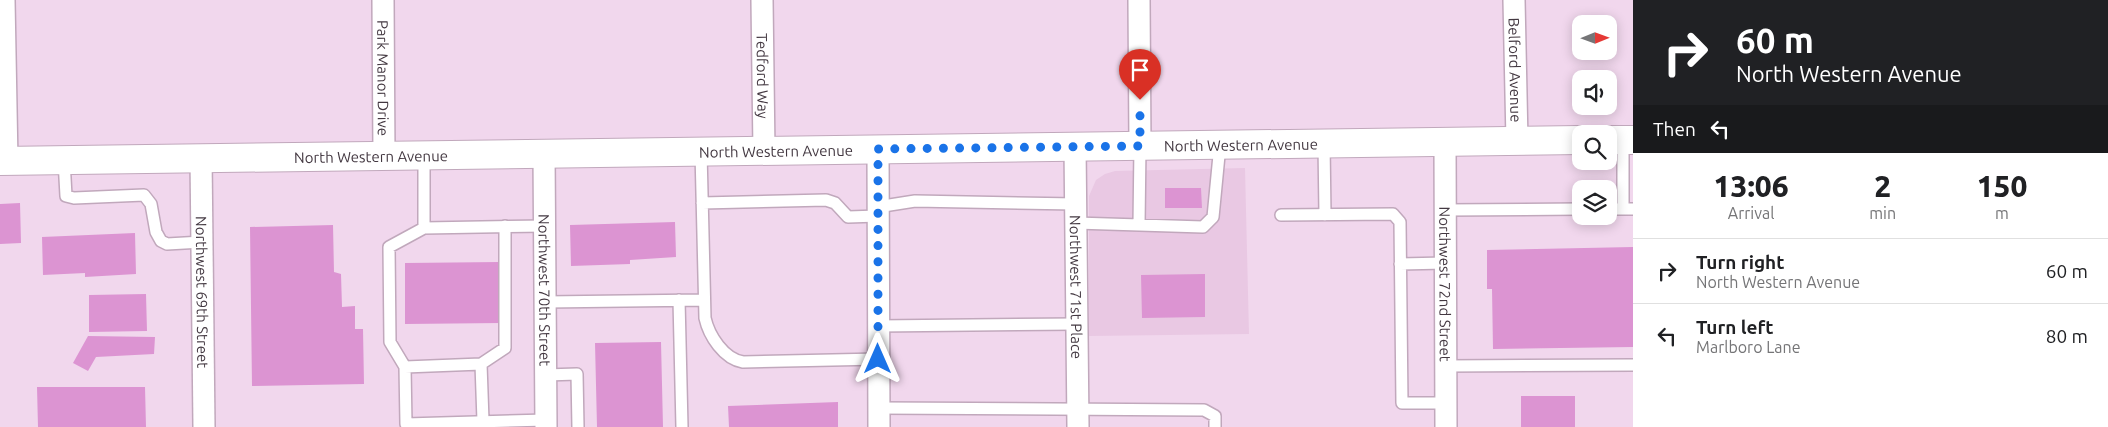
<!DOCTYPE html>
<style>
:root{--surface:#fff;--page:#f2f2f2;--text:#202124;--muted:#757577;--line:#e0e0e0}
body{margin:0;font-family:Ubuntu,sans-serif;background:var(--page);color:var(--text);height:100vh;display:flex;flex-direction:column;font-size:19px;white-space:nowrap}
*{box-sizing:border-box;margin:0}
p{font-size:16px;color:var(--muted)}
.icon{flex:none;width:28px;height:28px;fill:none;stroke:currentColor;stroke-width:2;stroke-linecap:round;stroke-linejoin:round}
.map{position:relative;flex:1;overflow:hidden}
.panel{display:flex;flex-direction:column;background:var(--surface);width:475px}
.panel>*{flex:none}
.top-card{background:#202124;color:#fff;overflow:hidden}
.needle{width:32px;rotate:89deg}
.tools{position:absolute;left:1572px;top:15px;display:grid;gap:10px}
.tools a{display:grid;place-items:center;width:45px;height:45px;border-radius:10px;background:var(--surface);box-shadow:0 2px 12px #0003;font-size:25px}
.pin{position:absolute;display:grid;place-items:center;width:42px;height:42px;color:#fff;margin:-51px -21px;border-radius:50% 50% 50% 0;rotate:-45deg;box-shadow:0 0 5px #0007}
.pin .icon{rotate:45deg}
.me{position:absolute;width:55px;margin:-28px;rotate:0deg;stroke-linejoin:round;filter:drop-shadow(0 0 4px #0008)}
.turn{display:flex;align-items:center;gap:18px;height:105px;padding:0 20px;font-size:22px}
.turn .icon{width:65px;height:65px;stroke-width:2.5}
.turn b{display:block;font-size:35px;line-height:42px}
.then{display:flex;align-items:center;height:48px;padding:0 20px;background:#0003;gap:10px;font-size:19px}
.eta{display:flex;justify-content:space-evenly;align-items:center;height:85px;text-align:center}
.eta b{font-size:30px;font-weight:800;line-height:35px}
ul{padding:0;list-style:none}
li{display:flex;align-items:center;gap:15px;height:65px;padding:0 20px;border-top:1px solid var(--line)}
li div{flex:1}
li b{display:block;font-size:19px}
li em{font-style:normal}
main{display:flex;flex:1;min-height:0}
.map>svg:first-child{display:block}
.built{fill:#e9c8e3}
.building{fill:#dc94d2}
.lines{fill:none;stroke-linecap:round;stroke-linejoin:round}
.service-casing{stroke:#c1a8bc;stroke-width:14}
.minor-casing{stroke:#c1a8bc;stroke-width:24}
.secondary-casing{stroke:#c1a8bc;stroke-width:30}
.service{stroke:#fff;stroke-width:11}
.minor{stroke:#fff;stroke-width:21}
.secondary{stroke:#fff;stroke-width:28}
.route{stroke:#1a73e8;stroke-width:9;stroke-dasharray:0 16.2}
.labels{text-anchor:middle;dominant-baseline:central;stroke-width:4.5;stroke-linejoin:round;paint-order:stroke}
.street-label{font-size:15px;fill:#433841;stroke:#ffe4fa}
</style>
<main>
<div class="map">
<svg width="1633" height="427" viewBox="0 0 1633 427">
<rect width="100%" height="100%" fill="#f1d7ed"/>
<path class="built" d="M1245,168L1249,334L1089,336V196L1096,180L1105,174L1115,171Z"/>
<path class="building" d="M1165,188H1201L1202,208H1165Z
M20,203L21,243L0,244V204Z
M675,222L676,257L630,260V264L571,266L570,225Z
M333,225L334,272L341,274L342,307L355,306V329H363L364,384L252,386L250,227Z
M135,233L136,274L85,277V273L43,275L42,237Z
M1633,247V347L1493,349L1492,289H1487V250Z
M500,262L501,323L405,324V263Z
M1205,274V317L1142,318L1141,275Z
M146,294L147,331L89,332V295Z
M88,336L155,337L154,354L96,357L88,371L73,363Z
M661,342L663,427H597L595,343Z
M37,387H145L146,427H38Z
M1521,396H1575V427H1521Z
M838,402V427H729L728,406Z"/>
<g class="lines">
<defs>
<path id="service" d="M1623,140V209
M1324,144L1325,215
M701,152L705,318C709,336 724,359 743,362L879,359
M424,155V228
M64,160L66,196L74,198L144,195L151,204L156,232L161,241L167,244L202,242
M702,203L826,200L835,203L848,217L878,216
M877,207L915,201L1076,204
M1609,209H1633
M1445,210L1581,209
M1281,215L1393,214L1400,222L1402,403H1446
M1076,223L1203,227L1213,217L1220,145
M1139,225L1140,146
M545,226L424,228L389,247L390,342L405,367L406,424L546,420
M1400,264L1445,263
M679,300L682,427
M546,302L704,300
M878,326L1077,324
M481,364L483,421
M1446,366L1633,365
M405,367L481,364L505,348V226
M546,375L577,374L578,427
M879,408L1204,410L1215,416V427"/>
<g id="minor">
<path d="M4,0L7,161"/>
<path id="s1" d="M383,0L384,155"/>
<path id="s2" d="M762,0L764,151"/>
<path d="M1139,0L1140,146"/>
<path id="s3" d="M1514,0L1517,141"/>
<path id="s4" d="M1445,142L1446,427"/>
<path id="s5" d="M1075,146L1078,427"/>
<path d="M878,149L879,427"/>
<path id="s6" d="M544,154L546,427"/>
<path id="s7" d="M201,157L204,427"/>
</g>
<g id="secondary">
<path d="M1609,140H1633"/>
<path id="s8" d="M0,161L1581,140"/>
</g>
</defs>
<use href="#service" class="service-casing"/>
<use href="#minor" class="minor-casing"/>
<use href="#secondary" class="secondary-casing"/>
<use href="#service" class="service"/>
<use href="#minor" class="minor"/>
<use href="#secondary" class="secondary"/>
</g>
<g class="lines">
<path class="route" d="M878,359V149L1140,146V100"/>
</g>
<g class="labels">
<g class="street-label">
<text stroke="none"><textPath href="#s3" startOffset="70">Belford Avenue</textPath></text>
<text stroke="none"><textPath href="#s2" startOffset="76">Tedford Way</textPath></text>
<text stroke="none"><textPath href="#s1" startOffset="78">Park Manor Drive</textPath></text>
<text stroke="none"><textPath href="#s8" startOffset="1241">North Western Avenue</textPath></text>
<text stroke="none"><textPath href="#s8" startOffset="776">North Western Avenue</textPath></text>
<text stroke="none"><textPath href="#s8" startOffset="371">North Western Avenue</textPath></text>
<text stroke="none"><textPath href="#s4" startOffset="142">Northwest 72nd Street</textPath></text>
<text stroke="none"><textPath href="#s5" startOffset="141">Northwest 71st Place</textPath></text>
<text stroke="none"><textPath href="#s6" startOffset="136">Northwest 70th Street</textPath></text>
<text stroke="none"><textPath href="#s7" startOffset="135">Northwest 69th Street</textPath></text>
</g>
</g>
</svg>
<div class="tools">
<a><svg class="needle" viewBox="-14 -14 28 28"><path d="M0-13l5 13h-10z" fill="#e53935"/><path d="M0 13l5-13h-10z" fill="#757577"/></svg></a>
<a><svg class="icon" aria-label="sound" viewBox="0 0 24 24"><path d="M4 9h4l5-4v14l-5-4H4zM17 9q2 3 0 6"/></svg></a>
<a><svg class="icon" aria-label="search" viewBox="0 0 24 24"><circle cx="10" cy="10" r="6"/><path d="M15 15l6 6"/></svg></a>
<a><svg class="icon" aria-label="layers" viewBox="0 0 24 24"><path d="M12 4l9 5-9 5-9-5zM3 14l9 5 9-5"/></svg></a>
</div>
<div class="pin" style="left:1140px;top:100px;background:#d93025"><svg class="icon" aria-label="arrive" viewBox="0 0 24 24"><path d="M6 21V4h12l-3 4 3 4H6"/></svg></div>
<svg class="me" style="left:878px;top:359px" viewBox="-20 -20 40 40"><path d="M0-17L14 15 0 8-14 15z" fill="#1a73e8" stroke="#fff" stroke-width="4"/></svg>
</div>
<section class="panel">
<div class="top-card">
<div class="turn"><svg class="icon" aria-label="right" viewBox="0 0 24 24"><path d="M7 20v-9h11M14 6l5 5-5 5"/></svg><div><b>60 m</b>North Western Avenue</div></div>
<div class="then">Then<svg class="icon" aria-label="left" viewBox="0 0 24 24"><path d="M17 20v-9H6M10 6l-5 5 5 5"/></svg></div>
</div>
<div class="eta">
<div><b>13:06</b><p>Arrival</p></div>
<div><b>2</b><p>min</p></div>
<div><b>150</b><p>m</p></div>
</div>
<ul>
<li><svg class="icon" aria-label="right" viewBox="0 0 24 24"><path d="M7 20v-9h11M14 6l5 5-5 5"/></svg><div><b>Turn right</b><p>North Western Avenue</p></div><em>60 m</em></li>
<li><svg class="icon" aria-label="left" viewBox="0 0 24 24"><path d="M17 20v-9H6M10 6l-5 5 5 5"/></svg><div><b>Turn left</b><p>Marlboro Lane</p></div><em>80 m</em></li>
</ul>
</section>
</main>
